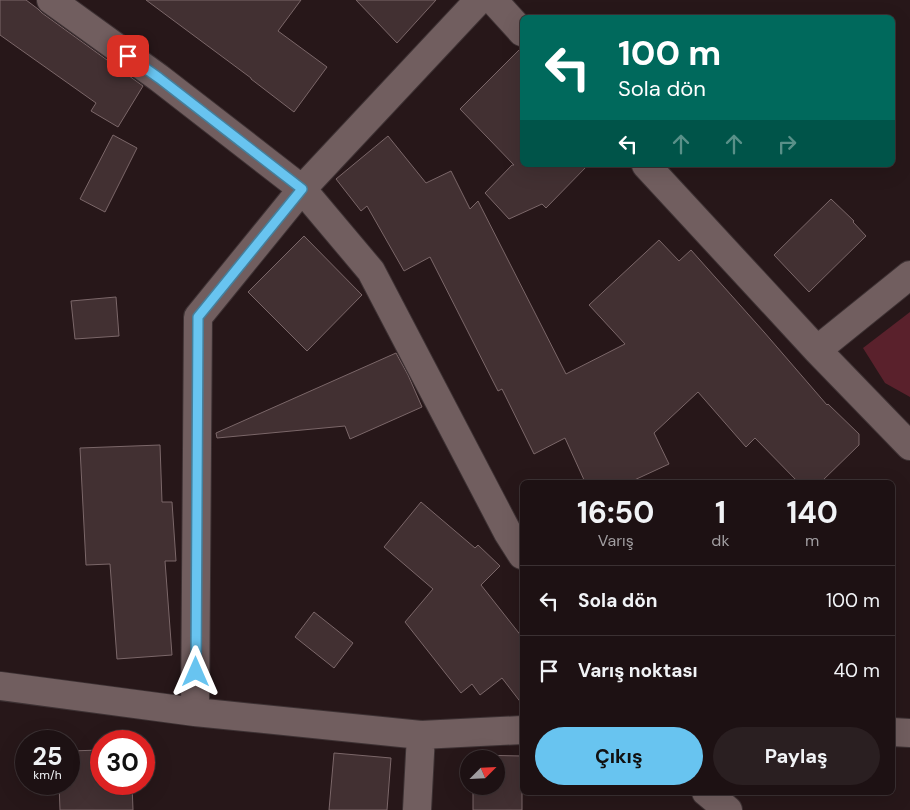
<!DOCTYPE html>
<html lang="tr">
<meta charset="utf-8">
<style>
:root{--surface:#1d1113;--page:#2a1f21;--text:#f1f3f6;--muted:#a09da0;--line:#3b3133;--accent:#68c4f0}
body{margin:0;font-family:"DM Sans",sans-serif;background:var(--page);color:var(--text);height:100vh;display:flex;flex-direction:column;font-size:19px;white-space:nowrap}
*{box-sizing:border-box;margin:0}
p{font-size:16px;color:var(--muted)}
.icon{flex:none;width:28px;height:28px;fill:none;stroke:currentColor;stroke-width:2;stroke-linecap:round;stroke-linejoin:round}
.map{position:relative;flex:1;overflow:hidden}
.details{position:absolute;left:520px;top:480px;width:375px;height:315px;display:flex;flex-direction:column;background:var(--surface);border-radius:8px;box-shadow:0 5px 20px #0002,0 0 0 1px var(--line)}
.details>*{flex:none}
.banner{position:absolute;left:520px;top:15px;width:375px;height:152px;border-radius:8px;box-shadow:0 5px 20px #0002,0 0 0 1px var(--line);background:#00695c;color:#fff;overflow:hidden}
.needle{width:32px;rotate:66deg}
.fabs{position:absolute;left:460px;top:750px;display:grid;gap:10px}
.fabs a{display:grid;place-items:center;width:45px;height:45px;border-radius:50%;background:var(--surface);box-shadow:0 5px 20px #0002,0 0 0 1px var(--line);font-size:25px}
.speed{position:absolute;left:15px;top:730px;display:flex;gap:10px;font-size:25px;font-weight:700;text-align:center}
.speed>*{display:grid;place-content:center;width:65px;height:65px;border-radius:50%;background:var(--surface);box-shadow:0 5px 20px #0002,0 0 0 1px var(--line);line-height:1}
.speed small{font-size:12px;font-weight:400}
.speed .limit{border:8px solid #d22;background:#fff;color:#111}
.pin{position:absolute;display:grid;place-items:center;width:42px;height:42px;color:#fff;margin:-21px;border-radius:10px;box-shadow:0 2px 8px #0006}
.me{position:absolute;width:55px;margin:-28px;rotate:0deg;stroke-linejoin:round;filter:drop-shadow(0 0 4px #0008)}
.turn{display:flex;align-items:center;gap:18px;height:105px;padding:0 15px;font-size:22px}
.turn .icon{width:65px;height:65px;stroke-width:2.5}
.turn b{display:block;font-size:35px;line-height:42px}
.lanes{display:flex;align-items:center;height:48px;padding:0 15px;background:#0003;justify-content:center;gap:25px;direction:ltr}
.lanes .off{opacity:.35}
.eta{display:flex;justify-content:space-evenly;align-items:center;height:85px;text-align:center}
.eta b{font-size:30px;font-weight:700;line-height:35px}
.button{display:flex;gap:10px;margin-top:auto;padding:10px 15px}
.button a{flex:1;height:58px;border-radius:30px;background:var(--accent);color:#111;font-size:20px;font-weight:700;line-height:58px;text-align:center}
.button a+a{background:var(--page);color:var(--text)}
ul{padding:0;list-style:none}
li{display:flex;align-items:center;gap:15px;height:70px;padding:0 15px;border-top:1px solid var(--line)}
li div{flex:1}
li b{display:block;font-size:19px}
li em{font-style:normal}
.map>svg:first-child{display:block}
.green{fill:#5a212c}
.building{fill:#423032;stroke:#7b6769}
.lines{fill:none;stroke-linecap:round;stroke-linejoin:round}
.minor-casing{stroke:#3d3133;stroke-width:30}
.minor{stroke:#715e5f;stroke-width:28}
.route-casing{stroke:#447f9c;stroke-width:12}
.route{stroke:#68c4f0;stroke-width:9}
</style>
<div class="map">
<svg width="910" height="810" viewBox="0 0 910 810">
<rect width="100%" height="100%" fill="#271719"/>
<path class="green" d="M910,312V397L885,383L863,348Z"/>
<path class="building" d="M0,0H26L38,9L42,13L143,86L118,127L91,111L96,103L0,35Z
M146,0H301L278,31L327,67L294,112L251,79V78Z
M356,0H436L397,43Z
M522,47V165H588L546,208L542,204L509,219L485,193L512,165H514L460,109Z
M113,135L137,148L105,212L80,199Z
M388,136L426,183L451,171L470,209L478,201L566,374L625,344L589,305L659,240L679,261L691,250L764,332L827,405L828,404L859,434V445L821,482H798L755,438L746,447L698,392L654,433L669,464L630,482H585L565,438L534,454L502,389L498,391L430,257L404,271L367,206L361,211L336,179Z
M831,199L854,221L853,222L866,236L809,292L774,255Z
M304,236L362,295L307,351L248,292Z
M116,297L119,336L75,339L71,301Z
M396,353L408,375L422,407L350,439L345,426L217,438L216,433Z
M160,445L162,502H172L176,561H165L172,655L117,659L110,564L86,565L80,448Z
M421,502L475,548L478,545L500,566L481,585L522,637V704L502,678L480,695L472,684L461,693L405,622L433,589L384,547Z
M314,612L353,643L334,668L295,637Z
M101,750V784H132L133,810H60L59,784H69V751Z
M334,753L391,758L387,810H329Z
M474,755L522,756V810H473V786H496V759H474Z"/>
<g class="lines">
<defs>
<path id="minor" d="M51,0L159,78L302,189L371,271L508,533L522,555
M493,0L522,32
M646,165L817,350L910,446
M817,350L910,275
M0,686L195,712L421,735L522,730
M195,712L198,317L302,189L479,0
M892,732L910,733
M706,792L728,810
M417,810L421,735"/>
</defs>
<use href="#minor" class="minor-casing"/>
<use href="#minor" class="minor"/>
</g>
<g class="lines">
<defs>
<path id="route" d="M128,56L159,78L302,189L198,317L196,672"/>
</defs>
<use href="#route" class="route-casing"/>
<use href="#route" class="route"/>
</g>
</svg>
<div class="fabs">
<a><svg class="needle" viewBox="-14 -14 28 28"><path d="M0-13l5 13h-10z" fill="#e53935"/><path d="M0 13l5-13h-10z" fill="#a09da0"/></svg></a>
</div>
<div class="speed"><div>25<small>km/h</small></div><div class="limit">30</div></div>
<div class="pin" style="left:128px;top:56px;background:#d93025"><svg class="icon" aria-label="arrive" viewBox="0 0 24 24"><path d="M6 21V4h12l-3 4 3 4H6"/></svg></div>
<svg class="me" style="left:196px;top:672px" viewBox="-20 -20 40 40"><path d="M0-17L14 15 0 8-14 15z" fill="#68c4f0" stroke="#fff" stroke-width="4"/></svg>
<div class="banner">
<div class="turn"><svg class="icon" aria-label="left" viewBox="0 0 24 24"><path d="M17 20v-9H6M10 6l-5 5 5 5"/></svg><div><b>100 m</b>Sola dön</div></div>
<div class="lanes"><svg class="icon" aria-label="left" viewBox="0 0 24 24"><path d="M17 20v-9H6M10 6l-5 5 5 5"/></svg><svg class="icon off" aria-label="ahead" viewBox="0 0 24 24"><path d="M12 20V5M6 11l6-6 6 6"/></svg><svg class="icon off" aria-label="ahead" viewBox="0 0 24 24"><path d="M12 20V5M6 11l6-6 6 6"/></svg><svg class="icon off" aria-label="right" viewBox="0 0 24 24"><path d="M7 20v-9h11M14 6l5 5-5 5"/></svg></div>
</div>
<section class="details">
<div class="eta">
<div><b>16:50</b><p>Varış</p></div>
<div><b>1</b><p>dk</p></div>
<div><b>140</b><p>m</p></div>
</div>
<ul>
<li><svg class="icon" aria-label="left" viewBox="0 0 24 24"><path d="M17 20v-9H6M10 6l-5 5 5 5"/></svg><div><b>Sola dön</b></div><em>100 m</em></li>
<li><svg class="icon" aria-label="arrive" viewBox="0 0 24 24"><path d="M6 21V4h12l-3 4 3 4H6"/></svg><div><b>Varış noktası</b></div><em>40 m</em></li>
</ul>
<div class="button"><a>Çıkış</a><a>Paylaş</a></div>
</section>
</div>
